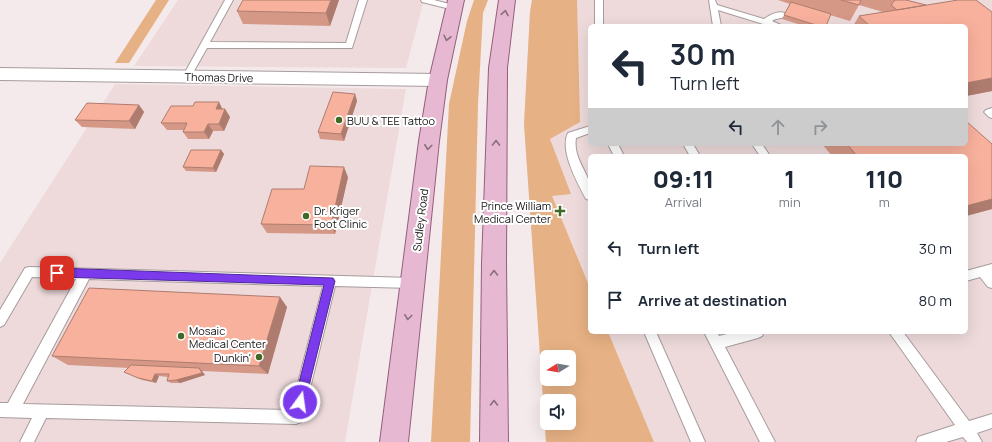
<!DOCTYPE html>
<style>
:root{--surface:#fff;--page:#f6f6f7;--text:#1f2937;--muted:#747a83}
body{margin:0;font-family:Manrope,sans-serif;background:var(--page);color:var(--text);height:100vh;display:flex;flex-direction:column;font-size:15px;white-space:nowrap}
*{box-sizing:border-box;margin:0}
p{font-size:13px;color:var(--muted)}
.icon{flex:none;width:22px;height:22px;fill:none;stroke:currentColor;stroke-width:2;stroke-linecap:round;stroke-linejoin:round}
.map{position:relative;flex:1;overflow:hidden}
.details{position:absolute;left:588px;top:154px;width:380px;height:180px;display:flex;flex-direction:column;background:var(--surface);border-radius:6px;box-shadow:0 4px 16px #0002}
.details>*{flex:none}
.banner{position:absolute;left:588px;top:24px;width:380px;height:122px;border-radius:6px;box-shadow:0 4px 16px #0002;background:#fff;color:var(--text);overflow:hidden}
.needle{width:26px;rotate:259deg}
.buttons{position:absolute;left:540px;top:350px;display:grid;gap:8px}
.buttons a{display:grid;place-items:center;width:36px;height:36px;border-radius:6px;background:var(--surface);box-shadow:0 4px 16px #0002;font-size:20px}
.pin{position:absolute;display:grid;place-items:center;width:34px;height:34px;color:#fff;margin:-17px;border-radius:8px;box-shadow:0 2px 6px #0006}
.me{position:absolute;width:44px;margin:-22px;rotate:14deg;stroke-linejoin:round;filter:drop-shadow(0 0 3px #0008)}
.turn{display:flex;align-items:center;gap:14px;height:84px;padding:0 16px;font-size:18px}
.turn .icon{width:52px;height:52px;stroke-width:2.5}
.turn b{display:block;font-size:28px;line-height:34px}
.lanes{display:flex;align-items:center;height:38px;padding:0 16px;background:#0003;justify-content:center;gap:20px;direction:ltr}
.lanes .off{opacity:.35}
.eta{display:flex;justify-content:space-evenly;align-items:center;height:68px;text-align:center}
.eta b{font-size:24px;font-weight:800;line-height:28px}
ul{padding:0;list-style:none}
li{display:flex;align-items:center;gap:12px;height:52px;padding:0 16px}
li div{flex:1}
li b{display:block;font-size:15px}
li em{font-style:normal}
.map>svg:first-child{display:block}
.built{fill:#eedadb;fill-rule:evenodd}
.green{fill:#e6b184;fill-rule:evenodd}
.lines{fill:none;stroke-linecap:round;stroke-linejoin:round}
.lane-casing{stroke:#a79c9d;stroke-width:2}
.street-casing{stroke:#a79c9d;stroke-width:2}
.primary-casing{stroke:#945f7b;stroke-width:2}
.lane{fill:#fff;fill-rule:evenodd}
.street{fill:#fff;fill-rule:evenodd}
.primary{fill:#e7b8d1;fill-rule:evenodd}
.wall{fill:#d59887}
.shaded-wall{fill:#ae7c6e}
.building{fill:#f8b19d;stroke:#ae7c6e}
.oneway{stroke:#8a6e7c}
.route{fill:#7c3aed;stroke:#51269a}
.poi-dot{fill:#3f6925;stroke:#fff;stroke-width:1.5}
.labels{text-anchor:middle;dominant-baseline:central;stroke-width:4;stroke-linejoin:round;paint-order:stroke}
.street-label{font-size:11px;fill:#181414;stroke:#fff}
.poi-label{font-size:11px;fill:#181414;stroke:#fff;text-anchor:start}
</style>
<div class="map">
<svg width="992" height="442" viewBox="0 0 992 442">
<rect width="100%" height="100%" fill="#f5eaeb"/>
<path class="built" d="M178,0H424L406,68L134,66Z
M532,0H992V442H546L524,124L530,12ZM590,26H966V144H590ZM590,156H966V332H590ZM547,357H569V379H547ZM547,401H569V423H547Z
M115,84L406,89L345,442H0V263Z"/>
<path class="green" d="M156,0H169L129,63H115Z
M474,0H488L483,13L478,104L470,442H431L449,104L467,21Z
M532,0H577L580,122L550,139L571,194L552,196L590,288V332H608L654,442H546L524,124L530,12ZM547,357H569V379H547ZM547,401H569V423H547Z"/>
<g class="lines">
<defs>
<path id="lane" d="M225,0H233L210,42L346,43L359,0H367L352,48H207L190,78H184L183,76Z
M421,0H434L457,6L458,8L454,10L422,2Z
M595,0H603V26H595Z
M709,0H715L717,5L764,19C771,14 781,9 789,15C785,19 777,17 772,21L783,26H770L718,10L721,26H713Z
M992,108V118L989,117L984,112L986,110Z
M590,126V133L576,138C573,156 585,168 590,184C591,189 590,195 590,200L586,199C578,184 559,150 568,133Z
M608,144H618L624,156H614Z
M683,144H693L700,156H690Z
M752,144H762L770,156H760Z
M992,264V288L988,287L980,277L966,281V271Z
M29,267L412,278L416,279L418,283L416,287L412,288L335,286L303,417L301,422L296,424L46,418L34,442H20L32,418L0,417V403H8L76,279L32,277L4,325L0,327V310L25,268ZM89,279L323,286L291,410L23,404Z
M644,332H656L705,442H691Z
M704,332H717L719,336L735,332H764L762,336L758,338L725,347L775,442H760Z
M889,332H903L969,421L992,414V428L977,433L982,442H967L963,437L946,442H916L918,437L955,425Z"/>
<path id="street" d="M0,68L438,74L444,76L447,80L444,84L438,86L0,80Z"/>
<path id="primary" d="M448,0H464L447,80L439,141L408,442H380L419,141L429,80Z
M499,0H515L507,68L506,263L508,442H480L482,263L489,68Z"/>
</defs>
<use href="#lane" class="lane-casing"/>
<use href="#street" class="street-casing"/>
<use href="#primary" class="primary-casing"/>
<use href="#lane" class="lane"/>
<use href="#street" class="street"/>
<use href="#primary" class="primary"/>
</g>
<path class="wall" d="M339,0L330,26L243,24L237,11Z
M778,0H906L926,5L992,12V91L966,96V26H853L859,16L883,12L859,5L850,21L830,15L826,26H804L782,19L790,4Z
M355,94L357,101L344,141L320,139L318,132Z
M139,105L144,112L135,129L82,127L75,120Z
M223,109H225L230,117L224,131H213L209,139H188L183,132V130H167L161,123Z
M822,144H966L992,209L966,216V156H832Z
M221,150L224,154L216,172L186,171L183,167Z
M348,177L335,234L267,233L261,224L304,189Z
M287,307L268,374L202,371L205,375L180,383H171L167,381L168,377L159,376L156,383L142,380L129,374L124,372L129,368L68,365L52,356Z"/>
<path class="shaded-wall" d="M331,0H339L330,26L326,13Z
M992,78V91L966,96V83Z
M355,94L357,101L344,141L341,134Z
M219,102L223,110L216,109Z
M139,105L144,112L135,129L129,121Z
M225,109L230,117L224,131L219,124Z
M208,124L213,131L209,139L204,132Z
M221,150L224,154L216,172L213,168Z
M344,167L348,177L335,234L331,225Z
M992,199V209L966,216V206Z
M280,297L287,307L268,374L259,366Z
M199,368L202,371L205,375L180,383L176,380Z
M155,374L159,376L156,383L152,381Z"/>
<path class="building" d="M243,0H331L326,13L237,11Z
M841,0H861L859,5Z
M895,0H906L926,5L897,10L891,5Z
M958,0H976L992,12V78L966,83V26H870L859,16Z
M791,2L831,14L826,26H819L784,15Z
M333,92L355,94L341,134L318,132Z
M195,102H219L216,109H225L219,124H208L204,132H183L187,123H161L171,106H193Z
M87,103L139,105L129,121L75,120Z
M966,121L992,144V199L966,206V156H857L847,144H966Z
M191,150H221L213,168L183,167Z
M310,166L344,167L331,225L261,224L272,189H304Z
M89,288L280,297L259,366L52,356Z
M131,365L199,368L202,373L176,380L167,381L169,374H155L152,381L138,378L124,372Z"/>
<defs><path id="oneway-chevron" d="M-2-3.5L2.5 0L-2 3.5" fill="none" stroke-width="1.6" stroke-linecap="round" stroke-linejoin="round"/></defs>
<g class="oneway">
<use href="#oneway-chevron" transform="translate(505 13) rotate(-80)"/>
<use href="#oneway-chevron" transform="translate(447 38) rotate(103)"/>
<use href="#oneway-chevron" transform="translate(496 143) rotate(-89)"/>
<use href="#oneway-chevron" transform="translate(428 147) rotate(97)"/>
<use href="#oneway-chevron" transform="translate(494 273) rotate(-90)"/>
<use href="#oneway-chevron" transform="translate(408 317) rotate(97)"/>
<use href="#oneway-chevron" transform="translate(494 403) rotate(-90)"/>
</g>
<path class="route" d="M57,268L333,278L335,281L304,406L300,408L296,406L294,402L324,285L57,277L53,276L52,273L53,270Z"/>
<g class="poi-dot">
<circle cx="339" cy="120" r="4"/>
<path d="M558 205h4v4h4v4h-4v4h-4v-4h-4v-4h4z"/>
<circle cx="306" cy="216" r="4"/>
<circle cx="181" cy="336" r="4"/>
<circle cx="259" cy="357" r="4"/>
</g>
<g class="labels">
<g class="street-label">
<text transform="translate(219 77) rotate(1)">Thomas Drive</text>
<text transform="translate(420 220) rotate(-83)">Sudley Road</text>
</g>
<g class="poi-label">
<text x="347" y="120">BUU &amp; TEE Tattoo</text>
<text x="551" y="205" text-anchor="end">Prince William<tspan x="551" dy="13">Medical Center</tspan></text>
<text x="314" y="210">Dr. Kriger<tspan x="314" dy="13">Foot Clinic</tspan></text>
<text x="189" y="330">Mosaic<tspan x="189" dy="13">Medical Center</tspan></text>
<text x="251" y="357" text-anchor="end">Dunkin'</text>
</g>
</g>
</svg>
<div class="buttons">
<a><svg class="needle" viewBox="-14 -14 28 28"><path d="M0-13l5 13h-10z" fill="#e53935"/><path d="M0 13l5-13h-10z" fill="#747a83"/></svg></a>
<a><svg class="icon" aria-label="sound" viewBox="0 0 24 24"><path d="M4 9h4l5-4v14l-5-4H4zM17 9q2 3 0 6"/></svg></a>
</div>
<div class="pin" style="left:57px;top:273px;background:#d93025"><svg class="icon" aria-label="arrive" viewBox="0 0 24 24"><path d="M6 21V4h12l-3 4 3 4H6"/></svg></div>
<svg class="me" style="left:300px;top:402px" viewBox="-20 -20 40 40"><circle r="17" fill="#7c3aed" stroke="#fff" stroke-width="3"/><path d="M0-11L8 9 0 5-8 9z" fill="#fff"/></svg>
<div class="banner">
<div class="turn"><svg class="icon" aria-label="left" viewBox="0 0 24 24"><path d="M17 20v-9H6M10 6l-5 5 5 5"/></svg><div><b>30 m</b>Turn left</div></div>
<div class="lanes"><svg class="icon" aria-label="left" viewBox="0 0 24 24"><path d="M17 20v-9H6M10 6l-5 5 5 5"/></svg><svg class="icon off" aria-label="ahead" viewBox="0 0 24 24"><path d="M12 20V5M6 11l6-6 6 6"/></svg><svg class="icon off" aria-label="right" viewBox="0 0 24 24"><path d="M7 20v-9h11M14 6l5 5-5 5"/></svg></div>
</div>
<section class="details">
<div class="eta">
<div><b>09:11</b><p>Arrival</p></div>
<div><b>1</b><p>min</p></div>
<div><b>110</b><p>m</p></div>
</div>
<ul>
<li><svg class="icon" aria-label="left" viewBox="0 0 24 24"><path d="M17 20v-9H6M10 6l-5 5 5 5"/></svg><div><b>Turn left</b></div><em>30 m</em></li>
<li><svg class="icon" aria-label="arrive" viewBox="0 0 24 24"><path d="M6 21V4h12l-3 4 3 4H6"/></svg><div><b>Arrive at destination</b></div><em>80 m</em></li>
</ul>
</section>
</div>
